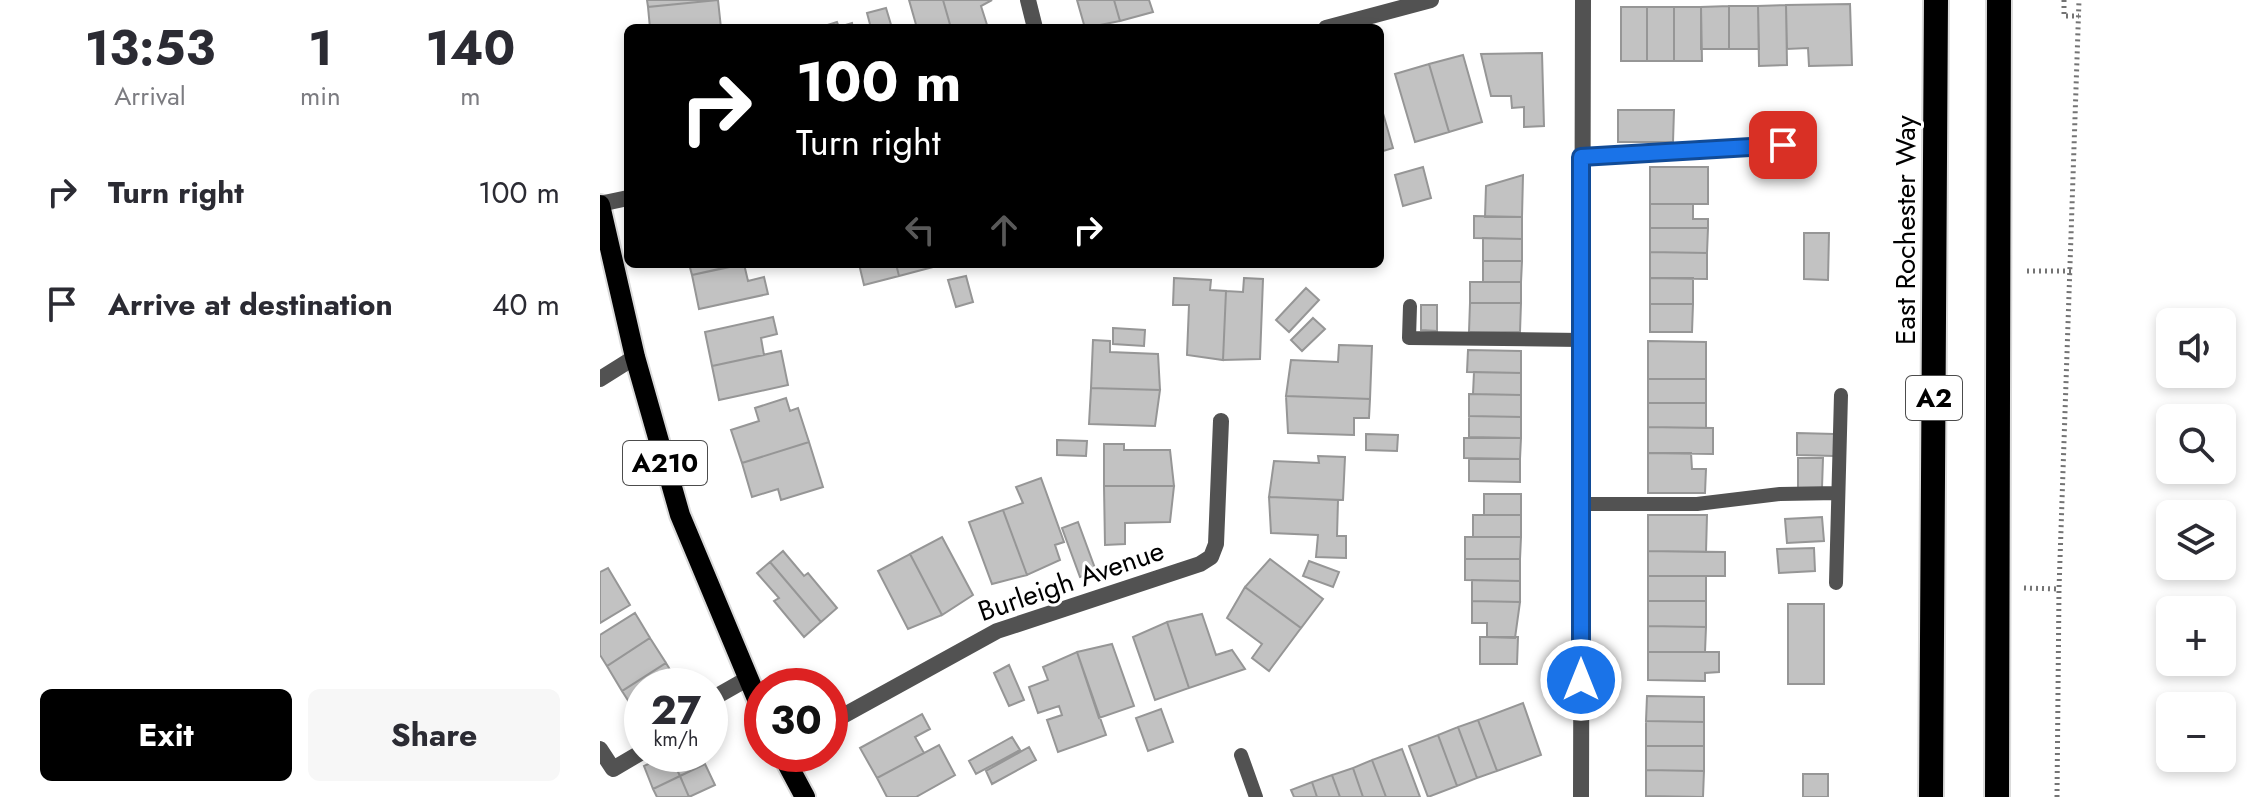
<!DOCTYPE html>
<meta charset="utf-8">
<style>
:root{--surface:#fff;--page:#f7f7f7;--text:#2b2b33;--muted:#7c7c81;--accent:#000}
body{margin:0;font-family:Jost,sans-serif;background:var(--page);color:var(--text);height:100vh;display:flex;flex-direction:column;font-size:30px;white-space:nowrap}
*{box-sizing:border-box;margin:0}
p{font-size:26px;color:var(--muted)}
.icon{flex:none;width:44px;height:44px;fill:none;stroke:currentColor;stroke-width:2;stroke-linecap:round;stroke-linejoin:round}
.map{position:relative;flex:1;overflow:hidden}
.side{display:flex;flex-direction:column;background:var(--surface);width:600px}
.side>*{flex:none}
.banner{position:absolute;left:24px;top:24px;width:760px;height:244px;border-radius:12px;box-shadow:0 4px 12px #0003;background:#000;color:#fff;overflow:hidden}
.tools{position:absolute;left:1556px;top:308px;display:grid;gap:16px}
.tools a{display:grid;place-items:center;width:80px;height:80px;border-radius:12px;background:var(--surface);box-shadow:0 4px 12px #0003;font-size:40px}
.speed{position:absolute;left:24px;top:668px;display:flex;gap:16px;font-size:40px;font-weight:700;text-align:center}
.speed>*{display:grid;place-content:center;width:104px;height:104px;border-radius:50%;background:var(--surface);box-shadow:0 4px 12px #0003;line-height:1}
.speed small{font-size:20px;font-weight:400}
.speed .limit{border:12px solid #d22;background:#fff;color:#111}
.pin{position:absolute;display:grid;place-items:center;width:68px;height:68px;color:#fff;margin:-34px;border-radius:16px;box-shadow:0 4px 12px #0006}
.me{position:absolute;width:88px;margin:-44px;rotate:0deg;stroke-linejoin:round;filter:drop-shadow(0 0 6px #0008)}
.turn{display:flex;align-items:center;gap:28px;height:168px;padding:0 40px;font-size:36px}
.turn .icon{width:104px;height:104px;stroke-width:2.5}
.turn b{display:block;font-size:56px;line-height:68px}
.lanes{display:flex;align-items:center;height:76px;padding:0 40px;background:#0003;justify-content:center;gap:40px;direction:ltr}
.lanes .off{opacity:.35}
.eta{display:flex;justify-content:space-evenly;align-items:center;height:136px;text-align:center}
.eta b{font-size:48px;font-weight:700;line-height:56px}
.primary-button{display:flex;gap:16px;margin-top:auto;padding:16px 40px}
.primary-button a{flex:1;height:92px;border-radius:12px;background:var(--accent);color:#fff;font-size:32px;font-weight:700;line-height:92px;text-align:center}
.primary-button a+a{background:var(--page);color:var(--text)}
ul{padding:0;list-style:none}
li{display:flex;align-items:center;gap:24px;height:112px;padding:0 40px}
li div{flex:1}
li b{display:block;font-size:30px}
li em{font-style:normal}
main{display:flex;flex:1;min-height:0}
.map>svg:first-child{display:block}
.building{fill:#c2c2c2;stroke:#969696;stroke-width:2}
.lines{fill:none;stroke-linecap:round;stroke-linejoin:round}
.primary-casing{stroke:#dbdbdb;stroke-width:24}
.highway-casing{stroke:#dbdbdb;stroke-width:28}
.path{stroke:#747474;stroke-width:5;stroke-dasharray:2 4;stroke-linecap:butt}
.lane{stroke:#525252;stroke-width:14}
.street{stroke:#525252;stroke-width:16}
.primary{stroke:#000;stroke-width:20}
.highway{stroke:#000;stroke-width:24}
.route-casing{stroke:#114b97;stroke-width:20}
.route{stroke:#1a73e8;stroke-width:14}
.labels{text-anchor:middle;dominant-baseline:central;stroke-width:6;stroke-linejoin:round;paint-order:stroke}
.shield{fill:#fff;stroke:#4c4c4c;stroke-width:2}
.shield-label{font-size:26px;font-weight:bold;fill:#000}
.street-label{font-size:28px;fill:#000;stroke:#fff}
</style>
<main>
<section class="side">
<div class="eta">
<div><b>13:53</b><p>Arrival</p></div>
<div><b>1</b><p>min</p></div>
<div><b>140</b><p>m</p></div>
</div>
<ul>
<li><svg class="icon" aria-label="right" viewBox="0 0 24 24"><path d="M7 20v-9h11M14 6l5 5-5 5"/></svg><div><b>Turn right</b></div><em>100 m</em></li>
<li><svg class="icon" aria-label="arrive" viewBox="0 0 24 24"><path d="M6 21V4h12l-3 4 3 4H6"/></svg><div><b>Arrive at destination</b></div><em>40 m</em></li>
</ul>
<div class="primary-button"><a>Exit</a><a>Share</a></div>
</section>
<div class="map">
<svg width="1660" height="797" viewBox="0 0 1660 797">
<rect width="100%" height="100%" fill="#fff"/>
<path class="building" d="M47,0H118L48,7Z
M118,0L121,28H50L48,7Z
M309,0H343L351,28H317Z
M343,0H392L381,6L388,28H351Z
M477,0H514L520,21L485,28Z
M514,0H549L553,12L520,21Z
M1250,4L1252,65L1209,66L1208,48L1187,49L1186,5Z
M1186,5L1187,65L1159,66L1158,6Z
M1129,6V49H1101V7Z
M1129,6H1158L1159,49H1129Z
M1021,7H1047V61H1021Z
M1047,7H1074V61H1047Z
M1074,7H1101L1102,61H1074Z
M286,8L292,28H271L267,13Z
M237,22L239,27L252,23L253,28H218Z
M942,53L944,126L924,127V107L912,108L911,96H891L881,54Z
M863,55L882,122L849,132L829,64Z
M829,64L849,132L815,142L795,74Z
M780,103L793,148L780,152Z
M1018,110H1074L1073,142H1018Z
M823,167L831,198L803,206L795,175Z
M1050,167H1108V204H1050Z
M923,175L922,217H885L886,186Z
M1050,204H1093V219H1108V228H1050Z
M874,216L922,217V239L874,238Z
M1050,228H1108L1107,253L1050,252Z
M1204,233H1229L1228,280L1204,279Z
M883,238L922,239V261H883Z
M1050,252L1107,253V279L1050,278Z
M883,261H922L921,282H883Z
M89,264H141L92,275Z
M144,264L148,281L164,277L168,294L99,309L92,275Z
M259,264H296L299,276L264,285Z
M296,264H332L333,267L299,276Z
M366,276L373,302L356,307L348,280Z
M574,278L611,280L610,290L626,291L623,360L587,355L589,305H573Z
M644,278L663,279L660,359L623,360L626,291L643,292Z
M1050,278H1093V304H1050Z
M870,282H921V303H870Z
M706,288L719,300L689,332L676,320Z
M870,303H921L920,332H869Z
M1050,304H1093L1092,332H1050Z
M821,305H837V331L821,330Z
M173,317L177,334L161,338L164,355L112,366L105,332Z
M713,318L725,329L702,351L691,340Z
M513,328L545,330L544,346L513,344Z
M493,340L510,341V352L558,354L560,390L491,388Z
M1048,341L1106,342V379H1048Z
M739,345L772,346L770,399L686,396L691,360L738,362Z
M868,350L921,351V373L867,372Z
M181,351L188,385L119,400L112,366Z
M874,372L921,373V395L873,394Z
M1048,379H1106V403H1048Z
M491,388L560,390L555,426L489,424Z
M869,394L921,395V417L869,416Z
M686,396L770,399L769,418H754V435L688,433Z
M186,398L190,411L198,408L209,442L142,463L131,430L159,421L155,408Z
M1048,403H1106V428L1048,427Z
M869,416L921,417V438L869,437Z
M1048,427L1113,428V454L1048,453Z
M1197,433L1234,434V456L1197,455Z
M766,434L798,435L797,451L766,450Z
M864,438H921L920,459L864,458Z
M457,440L487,441L486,456L457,455Z
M209,442L223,487L181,500L178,489L152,497L142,463Z
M504,444H524V450H570L574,486H504Z
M1048,453H1091L1092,469H1106L1105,493H1048Z
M718,456L745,457L743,500L669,497L674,461L719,463Z
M1198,458H1223L1222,488H1198Z
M869,459H920V482L869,481Z
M441,478L464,542L455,545L460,560L427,575L403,510L423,503L416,487Z
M504,486H574L570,522L525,523V544L505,545Z
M884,494H921V515H884Z
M669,497L738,500L737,536H746V558L716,557L718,535L671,533Z
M403,510L427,575L392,584L369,522Z
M873,515H921V537H873Z
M1048,515H1107L1106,552L1048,551Z
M1222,517L1224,541L1187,543L1185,519Z
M478,522L496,571L480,577L462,528Z
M342,537L373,595L342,615L310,554Z
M865,537H921L920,559H865Z
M1214,548L1215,571L1179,573L1177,549Z
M183,551L204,576L208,573L237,608L221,622L170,562Z
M1048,551L1125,552V576H1048Z
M310,554L342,615L308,629L278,571Z
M670,559L723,599L701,628L645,587Z
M865,559H920V581L865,580Z
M709,561L739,572L733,587L703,576Z
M170,562L221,622L204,637L174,601L179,598L157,573Z
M8,568L30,605L0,623V572Z
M1048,576H1106V601H1048Z
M872,580L920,581V602L872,601Z
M645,587L701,628L669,671L652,658L662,644L627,618Z
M872,601L920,602L915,638L887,637V623H872Z
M1048,601H1106V627L1048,626Z
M1188,604H1224V684H1188Z
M35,613L50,638L7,666L0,655V635Z
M602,614L616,655L632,650L645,669L589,688L567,622Z
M567,622L589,688L555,700L533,637Z
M1048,626L1106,627L1105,652H1048Z
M880,637H918L917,664H880Z
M50,638L66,663L22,691L7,666Z
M512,644L534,706L499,718L477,652Z
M477,652L506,735L458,752L447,720L462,715L459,706L438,713L429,687L448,680L443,667Z
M1048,652H1119V672L1105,673V681L1048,680Z
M66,663L80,686H42V714L38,716L22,691Z
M409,665L424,700L409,706L394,673Z
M1047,696L1104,697V722L1046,721Z
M923,703L941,755L897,771L878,720Z
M561,709L573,742L548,751L536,718Z
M322,714L330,729L315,737L324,753L277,778L260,748Z
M878,720L897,771L877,778L858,727Z
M1046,721L1104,722V746H1046Z
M858,727L877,778L857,786L838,735Z
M838,735L857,786L828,797L809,746Z
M412,737L420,750L376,774L369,761Z
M339,745L355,775L316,797H287L277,778Z
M1046,746H1104V771L1046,770Z
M429,747L436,760L392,784L386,771Z
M802,749L820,797H786L772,760Z
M69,754H100L105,764L80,776Z
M69,754L80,776L53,789L44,766Z
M772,760L786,797H763L753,768Z
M105,764L115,785L89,797L80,776Z
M753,768L763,797H740L732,775Z
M1046,770L1104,771L1103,797L1046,796Z
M1203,774H1228V797H1203Z
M732,775L740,797H717L712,782Z
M80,776L89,797H57L53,789Z
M712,782L717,797H694L691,790Z"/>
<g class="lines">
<defs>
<path id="primary" d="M0,205L35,357L80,515L162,711
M182,754L205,797"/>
<path id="highway" d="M1331,797L1336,0
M1397,797L1399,0"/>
</defs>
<use href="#primary" class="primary-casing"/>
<use href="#highway" class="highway-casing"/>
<path class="path" d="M1464,0V16H1479
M1427,271H1472
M1424,588L1459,589
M1457,797L1459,589L1479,0"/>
<path class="lane" d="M981,157L1183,145
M810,306L809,338L981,340
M981,504H1097L1180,494L1238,493
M1236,583L1241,395
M641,755L656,797"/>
<path class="street" d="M428,0L435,28
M726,28L831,0
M0,204L28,198
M0,379L35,357
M110,700L147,679
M230,723L397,631L600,564L611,557L616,544L621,421
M0,749L13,769L42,752
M981,797L983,0"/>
<use href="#primary" class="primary"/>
<use href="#highway" class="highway"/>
</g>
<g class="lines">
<defs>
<path id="route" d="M981,680V157L1183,145"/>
</defs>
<use href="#route" class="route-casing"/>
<use href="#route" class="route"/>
</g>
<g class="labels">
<g class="shield">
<rect x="1306" y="376" width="56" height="44" rx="6"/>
<rect x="23" y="441" width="84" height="44" rx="6"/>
</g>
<g class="shield-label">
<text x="1334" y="398">A2</text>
<text x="65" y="463">A210</text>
</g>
<g class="street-label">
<text transform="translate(1305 230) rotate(-90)">East Rochester Way</text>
<text transform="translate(471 581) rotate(-19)">Burleigh Avenue</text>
</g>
</g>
</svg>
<div class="tools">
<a><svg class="icon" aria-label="sound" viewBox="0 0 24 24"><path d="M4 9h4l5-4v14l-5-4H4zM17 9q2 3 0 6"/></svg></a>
<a><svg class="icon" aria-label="search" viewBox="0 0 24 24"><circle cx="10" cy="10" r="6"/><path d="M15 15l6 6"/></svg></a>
<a><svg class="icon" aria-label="layers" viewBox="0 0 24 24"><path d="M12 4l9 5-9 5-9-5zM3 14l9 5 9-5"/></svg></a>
<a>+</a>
<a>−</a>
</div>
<div class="speed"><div>27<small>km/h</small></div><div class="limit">30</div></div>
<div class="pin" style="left:1183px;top:145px;background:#d93025"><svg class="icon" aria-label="arrive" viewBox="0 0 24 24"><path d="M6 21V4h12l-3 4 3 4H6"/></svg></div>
<svg class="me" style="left:981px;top:680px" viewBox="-20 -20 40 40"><circle r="17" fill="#1a73e8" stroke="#fff" stroke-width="3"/><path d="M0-11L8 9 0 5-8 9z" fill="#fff"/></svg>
<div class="banner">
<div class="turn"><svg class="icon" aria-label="right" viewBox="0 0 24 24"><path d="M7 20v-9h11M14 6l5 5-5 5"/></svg><div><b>100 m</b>Turn right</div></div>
<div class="lanes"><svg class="icon off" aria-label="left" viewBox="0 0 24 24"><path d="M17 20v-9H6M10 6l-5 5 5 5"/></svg><svg class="icon off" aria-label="ahead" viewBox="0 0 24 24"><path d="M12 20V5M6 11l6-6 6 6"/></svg><svg class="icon" aria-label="right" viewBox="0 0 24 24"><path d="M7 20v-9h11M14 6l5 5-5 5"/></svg></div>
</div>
</div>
</main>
